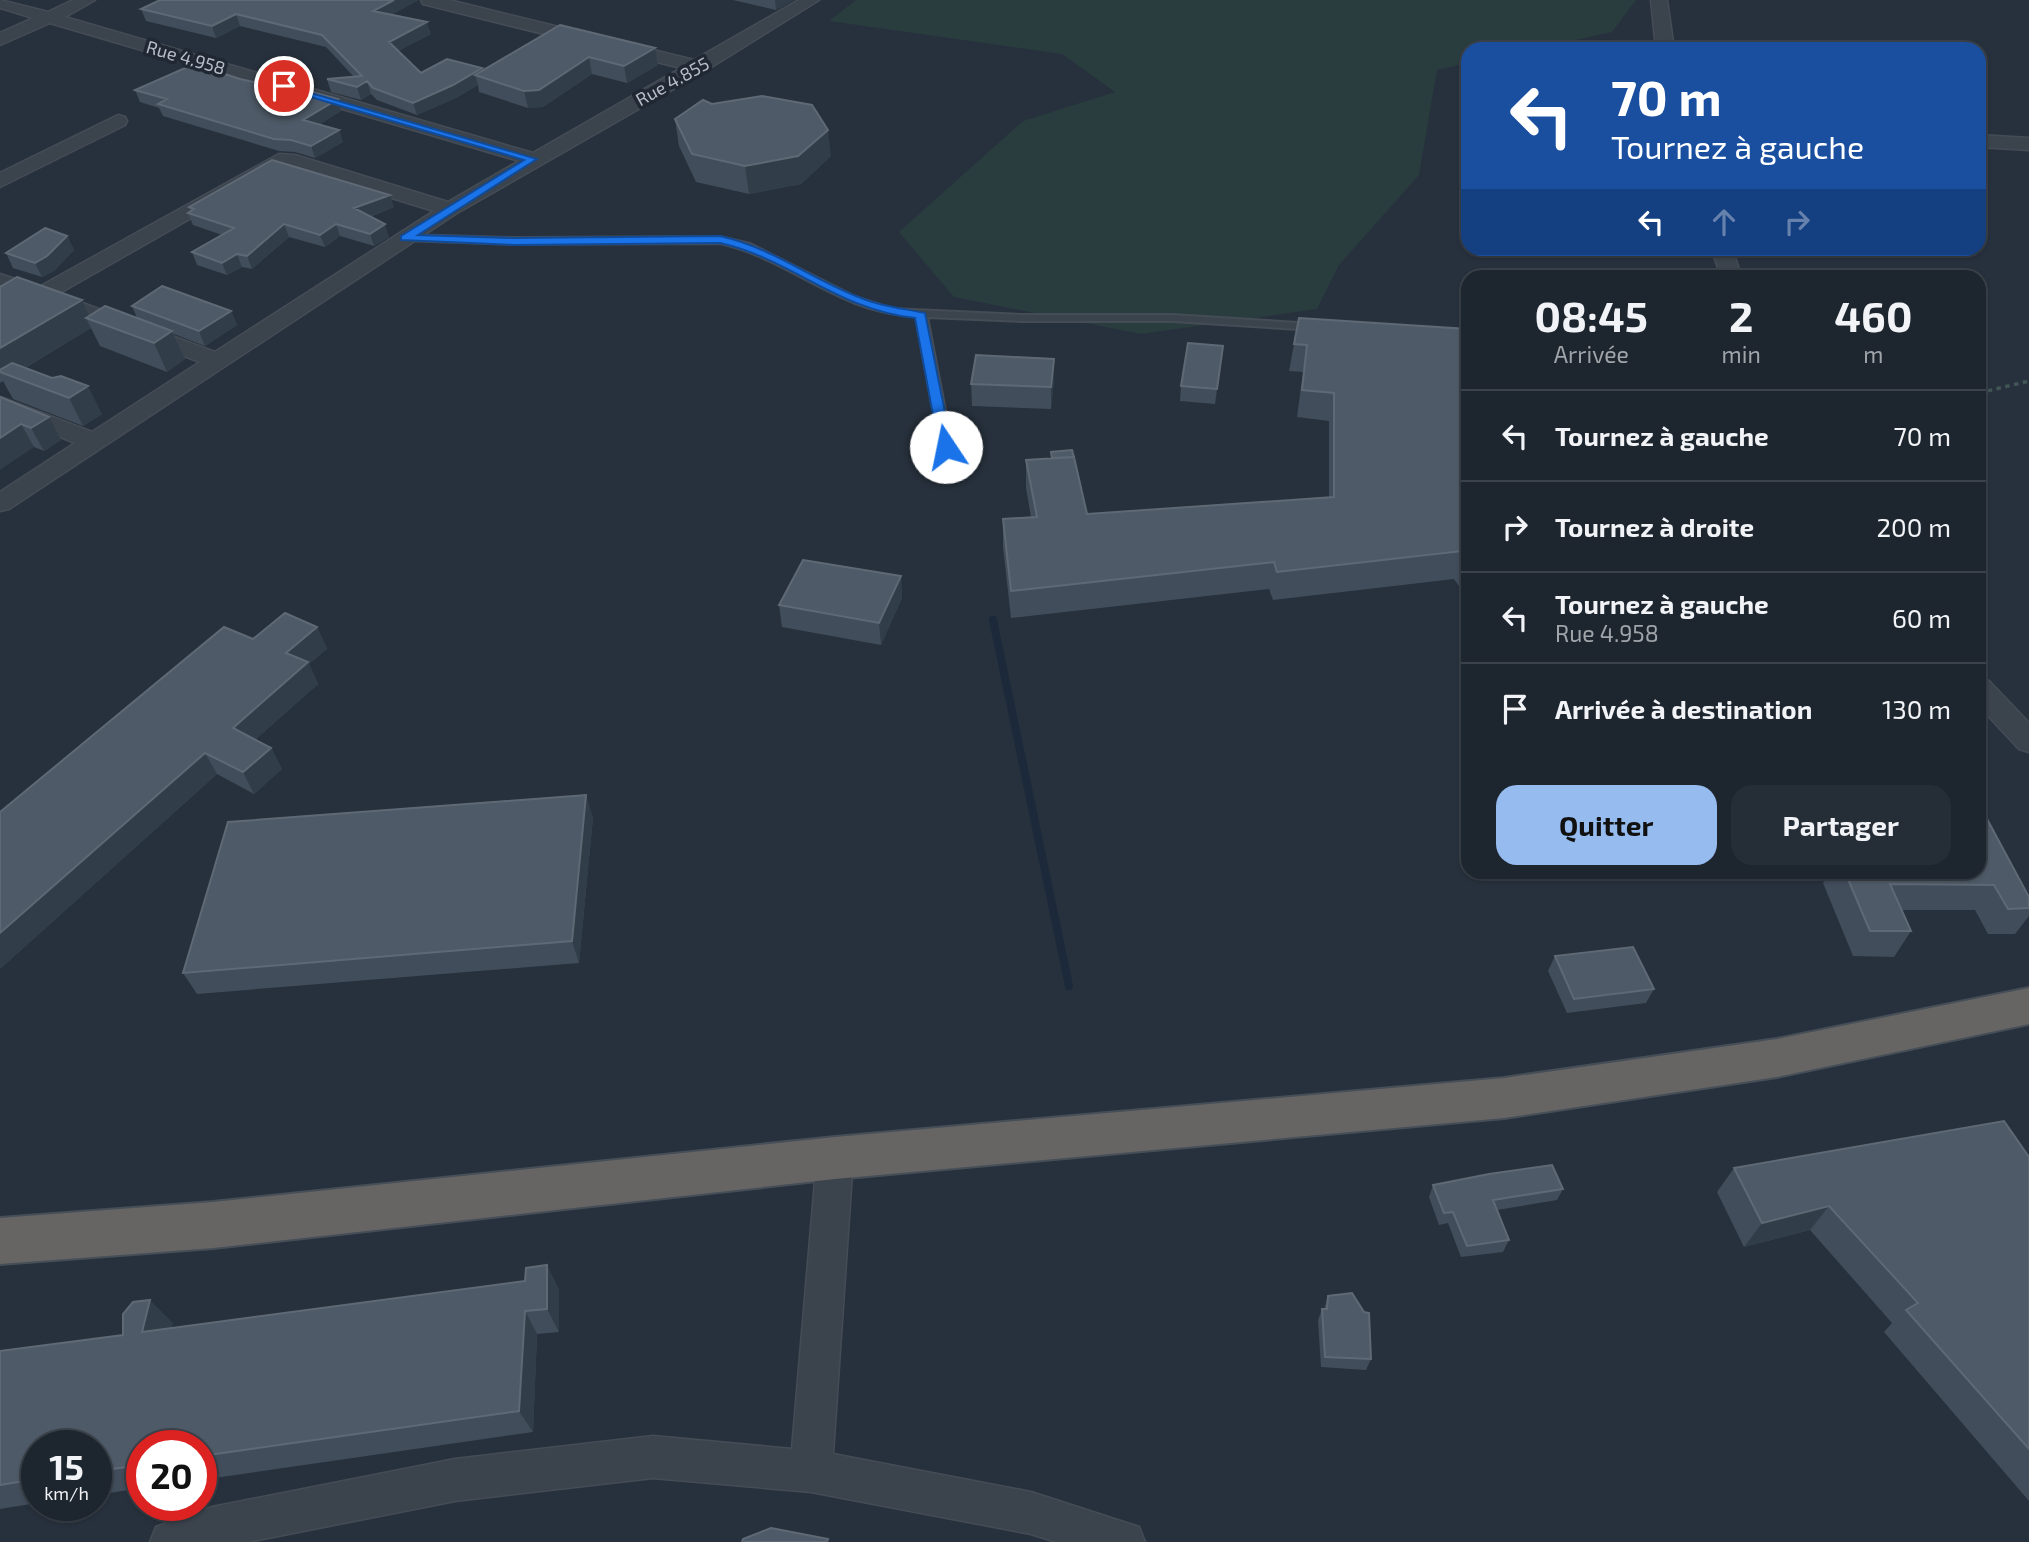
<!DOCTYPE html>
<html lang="fr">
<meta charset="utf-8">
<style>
:root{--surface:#1d252e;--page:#252d36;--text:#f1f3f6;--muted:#a0a5aa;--line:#3b424a;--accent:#95bbef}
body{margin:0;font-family:"Exo 2",sans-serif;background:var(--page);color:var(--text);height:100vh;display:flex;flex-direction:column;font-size:26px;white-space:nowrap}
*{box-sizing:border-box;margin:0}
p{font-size:23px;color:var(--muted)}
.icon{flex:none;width:38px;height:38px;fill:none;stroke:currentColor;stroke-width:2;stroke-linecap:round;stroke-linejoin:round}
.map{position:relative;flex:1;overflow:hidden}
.panel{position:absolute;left:1461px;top:270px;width:525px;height:609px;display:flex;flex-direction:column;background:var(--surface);border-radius:21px;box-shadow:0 2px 5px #0004,0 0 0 2px var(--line)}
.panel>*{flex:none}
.guide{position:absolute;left:1461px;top:42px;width:525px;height:214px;border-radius:21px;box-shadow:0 2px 5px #0004,0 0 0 2px var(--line);background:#1a4fa0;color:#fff;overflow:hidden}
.speed{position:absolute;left:21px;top:1430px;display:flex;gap:14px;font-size:35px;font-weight:700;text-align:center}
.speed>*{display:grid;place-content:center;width:91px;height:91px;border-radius:50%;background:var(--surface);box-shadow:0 2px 5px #0004,0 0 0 2px var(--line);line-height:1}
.speed small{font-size:18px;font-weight:400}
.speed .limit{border:10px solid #d22;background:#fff;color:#111}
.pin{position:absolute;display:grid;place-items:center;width:60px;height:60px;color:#fff;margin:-30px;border:4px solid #fff;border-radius:50%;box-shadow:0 2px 7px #0007}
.me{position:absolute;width:77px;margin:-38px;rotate:349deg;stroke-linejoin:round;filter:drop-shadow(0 0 5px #0008)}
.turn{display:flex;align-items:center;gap:24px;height:147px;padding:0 35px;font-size:32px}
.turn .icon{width:91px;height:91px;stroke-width:2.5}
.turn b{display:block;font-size:49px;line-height:60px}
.lanes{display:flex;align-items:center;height:66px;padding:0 35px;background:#0003;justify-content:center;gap:35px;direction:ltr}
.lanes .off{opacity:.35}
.eta{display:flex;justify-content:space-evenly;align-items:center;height:119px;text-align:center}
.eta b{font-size:42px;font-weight:700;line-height:49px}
.action{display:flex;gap:14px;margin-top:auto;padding:14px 35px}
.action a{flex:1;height:80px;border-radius:21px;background:var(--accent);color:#111;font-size:28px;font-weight:700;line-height:80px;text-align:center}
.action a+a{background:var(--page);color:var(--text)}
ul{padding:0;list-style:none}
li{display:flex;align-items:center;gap:21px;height:91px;padding:0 35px;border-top:2px solid var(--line)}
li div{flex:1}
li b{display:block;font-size:26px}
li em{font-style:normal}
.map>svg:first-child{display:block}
.green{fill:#293c3e}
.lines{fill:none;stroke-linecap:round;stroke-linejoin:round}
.stream-far1{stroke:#1b293a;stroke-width:5}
.stream{stroke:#1b293a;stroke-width:8}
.service-casing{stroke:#444c56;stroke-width:4}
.minor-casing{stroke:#444c56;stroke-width:3}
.trunk-casing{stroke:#464e58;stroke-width:4}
.path{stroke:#425556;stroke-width:3.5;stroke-dasharray:4.5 4.5;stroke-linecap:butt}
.service{fill:#3b434d;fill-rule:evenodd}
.minor{fill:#3b434d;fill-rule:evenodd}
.trunk{fill:#666563;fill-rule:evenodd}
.wall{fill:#424d5b}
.shaded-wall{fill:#323d4a}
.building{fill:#4e5a67;stroke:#5f6976;stroke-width:2}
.route{fill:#1a73e8;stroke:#114b97;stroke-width:2}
.labels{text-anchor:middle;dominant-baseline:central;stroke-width:7;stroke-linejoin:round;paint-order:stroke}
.far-street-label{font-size:18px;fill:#b7bec8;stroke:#202833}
</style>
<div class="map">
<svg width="2029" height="1542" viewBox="0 0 2029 1542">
<rect width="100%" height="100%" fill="#27313d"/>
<path class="green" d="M856,0H1636L1612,32L1534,49H1468V63L1437,70L1419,175L1339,265L1317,309L1141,334L954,297L899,232L1023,121L1115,92L1062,54L829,21Z"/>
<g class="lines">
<path class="stream-far1" d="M146,52L174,61"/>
<path class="stream" d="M993,620L1069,986"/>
<defs>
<path id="service" d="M405,235L514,238L720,237L750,244L855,297L892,309L1021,315H1173L1315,324L1320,327L1315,330L1173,321H1021L927,317L952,447L946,450L940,447L916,316C838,313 791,259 720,243L514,244L402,240V236Z"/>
<path id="minor" d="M0,0L48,12L73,0H95L65,17L533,153L681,68L423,4L421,0H449L694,60L799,0H819L705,71L457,213L9,509L0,511V492L75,443L0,412V397L92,432L200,362L0,287V274L39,287L279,154L295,155L448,202L519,161L50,23L0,45V33L33,18L0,8ZM284,165L434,211L215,352L58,294Z
M1651,0H1667L1674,49H1656Z
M118,115L125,117L127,121L125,125L0,187V173Z
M1979,135L2029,138V150L1979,147Z
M1711,248H1732L1741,276H1721Z
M1979,678L1989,681L2029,723V752L2019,749L1979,706Z
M835,1142L848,1146L853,1158L833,1454L1031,1492L1139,1527L1145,1542H1056L1031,1534L811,1492L653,1478L455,1501L248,1542H150L156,1527L212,1507L455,1459L653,1436L792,1449L817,1158L822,1146Z"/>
<path id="trunk" d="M2029,988V1024L1777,1077L1504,1118L835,1179L213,1248L0,1264V1218L213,1202L835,1137L1504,1078L1777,1039Z"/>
</defs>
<use href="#service" class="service-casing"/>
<use href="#minor" class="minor-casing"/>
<use href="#trunk" class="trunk-casing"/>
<path class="path" d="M1979,393L2029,381"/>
<use href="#service" class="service"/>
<use href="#minor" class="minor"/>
<use href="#trunk" class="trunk"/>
</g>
<path class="wall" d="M733,0H794L776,10Z
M141,9L393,15L431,34L398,51L421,73L482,68L483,70L655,48L658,65L627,83L592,74L543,107L528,108L479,92L478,85L456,98L417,115L377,100L371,94L361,100L331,92L327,79L354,77L326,47L240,26L216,38L146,21Z
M240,79L338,99L341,111L320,124L339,130L343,142L315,158L295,152L279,151L163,116L159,108L140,102L135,90Z
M675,119L831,156L801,184L749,194L696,182L679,146Z
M189,207H394L370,217L389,237L374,246L340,236L325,247L289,237L252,269L242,267L227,275L197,265L192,252L222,235L193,225L188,213L190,211Z
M67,236L74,250L54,271L42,277L13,268L6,253Z
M0,287L82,300L89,316L137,318L132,306L231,311L237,325L205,346L174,334L185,359L167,372L100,346L91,328L25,368L102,414L83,426L13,399L3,381L0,383Z
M1468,329V599L1454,579L1273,600L1269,589L1011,618L1003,547V519L1031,517L1026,488V460L1051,458V452L1087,514L1329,498V421L1297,417L1303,372L1289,371L1294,344Z
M1223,346L1215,404L1180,401L1181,386Z
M1054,380L1051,409L972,406L971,384Z
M0,397L61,440L44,451L34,447Z
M901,576L902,598L881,645L782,627L779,605Z
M317,627L327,649L309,664L318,684L256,739L271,748L282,769L254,794L217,774L0,969L253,639Z
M593,817L579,963L197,994L183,973Z
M1826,872H1979L2029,897V916L2015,934H1988L1975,910H1901L1911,931L1894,957L1853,956L1823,883L1828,875Z
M1555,956L1654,989L1646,1003L1567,1013L1548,971Z
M2029,1157V1501L1884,1332L1892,1323L1810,1230L1744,1247L1717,1192L1734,1168Z
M1433,1185L1563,1189L1557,1200L1497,1210L1509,1240L1503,1252L1461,1257L1448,1223L1439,1225L1429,1197Z
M559,1289V1332L537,1334L533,1432L201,1480V1446H142V1488L96,1495V1446H37V1503L0,1509V1351L123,1335L173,1323L171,1328Z
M1328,1296L1371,1359L1366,1370L1321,1367L1318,1320L1322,1309H1324Z"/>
<path class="shaded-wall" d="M394,0H419L377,23L373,11Z
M775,0H794L776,10Z
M236,14L240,26L216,38L212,26Z
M427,22L431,34L392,54L389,42Z
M655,48L658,65L627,83L624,66Z
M589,57L592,74L543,107L528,108L524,91Z
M482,68L485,78L475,75L478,85L456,98L417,115L413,103Z
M367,81L371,94L361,100L357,87Z
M338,99L341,111L307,132L303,120Z
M339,130L343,142L315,158L311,146Z
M828,130L831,156L801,184L749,194L745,166Z
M390,195L394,207L358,221L354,208Z
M284,224L289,237L252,269L247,256Z
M336,224L340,236L325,247L320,235Z
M385,224L389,237L374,246L370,234Z
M67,236L74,250L54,271L42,277L35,263Z
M237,254L242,267L227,275L222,263Z
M82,300L91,320L86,318L91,328L11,376L0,372V348Z
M231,311L237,325L205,346L199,331Z
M172,331L185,359L167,372L154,343Z
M1054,359V380L1051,409V387Z
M88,386L102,414L83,426L69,398Z
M49,417L61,440L44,451L31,428Z
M21,424L34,447L0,470V438Z
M901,576L902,598L881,645L879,623Z
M317,627L327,649L309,664L318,684L245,749L233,728L286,653Z
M271,748L282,769L254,794L243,772Z
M205,753L217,774L0,969V933Z
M586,795L593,817L579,963L572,941Z
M1829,1206L1810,1230L1744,1247L1762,1223Z
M547,1265L559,1289V1332L547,1309Z
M150,1300L173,1323L165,1355L142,1332Z
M525,1311L537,1334L533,1432L519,1411Z"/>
<path class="building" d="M160,0H394L373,11L427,22L389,42L421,73L447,59L482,68L453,85L413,103L373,88L367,81L357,87L327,79L362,76L322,35L236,14L212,26L141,9Z
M560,25L655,48L624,66L589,57L539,90L524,91L475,75Z
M194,64L240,79L289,90L294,87L338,99L303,120L339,130L311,146L291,140L274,139L158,104L167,99L135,90Z
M762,96L812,105L828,130L798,156L745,166L692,154L675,119L703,100L712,104Z
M272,160L390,195L354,208L385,224L370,234L336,224L320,235L284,224L247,256L237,254L222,263L192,252L234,228L188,213L194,209L189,207Z
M45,228L67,236L47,256L35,263L6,253Z
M17,277L82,300L0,348V287Z
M162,286L231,311L199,331L132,306Z
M105,306L172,331L154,343L86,318Z
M1299,318L1468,329V560L1462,551L1277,572L1274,562L1011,591L1003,519L1037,517L1026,460L1074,457L1087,514L1334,497V393L1302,390L1307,345L1294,344Z
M1188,343L1223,346L1217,389L1181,386Z
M976,355L1054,359L1051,387L971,384Z
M12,363L52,378L61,376L88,386L69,398L0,372V370Z
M0,397L49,417L31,428L21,424L0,438Z
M1072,450L1074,457L1052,458L1051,452Z
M803,560L901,576L879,623L779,605Z
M285,613L317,627L286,653L308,662L233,728L271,748L243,772L205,753L0,933V812L224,627L253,639Z
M586,795L572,941L183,973L228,822Z
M1979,804L2029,897V908L2008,909L1994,885L1890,884L1911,931H1870L1845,872H1979Z
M1633,947L1654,989L1574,999L1555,956Z
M2004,1121L2029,1157V1449L1906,1310L1918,1303L1829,1206L1762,1223L1734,1168Z
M1552,1165L1563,1189L1493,1200L1509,1240L1467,1246L1453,1212L1444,1213L1433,1185L1489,1174Z
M547,1265V1309L525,1311L519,1411L201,1456V1446H142V1465L96,1471V1446H37V1479L0,1485V1351L123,1335V1314L133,1302L150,1300L142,1332L525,1281L526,1268Z
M1352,1293L1364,1312L1369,1313L1371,1359L1325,1357L1322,1309H1327L1328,1296Z
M771,1528L828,1539L827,1542H742L743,1539Z"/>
<path class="route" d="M280,84L537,159L418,235L514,238L720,236C773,248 808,277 856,296C879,306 901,308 925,313L952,447L946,451L939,447L915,318C838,310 791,259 720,243L514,245L401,240V236L524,160L280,88Z"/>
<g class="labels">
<g class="far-street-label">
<text transform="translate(186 57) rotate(16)">Rue 4.958</text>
<text transform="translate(672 81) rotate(-29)">Rue 4.855</text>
</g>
</g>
</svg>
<div class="speed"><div>15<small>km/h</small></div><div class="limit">20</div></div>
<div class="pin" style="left:284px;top:86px;background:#d93025"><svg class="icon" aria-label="arrive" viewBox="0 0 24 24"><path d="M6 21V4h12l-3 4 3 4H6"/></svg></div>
<svg class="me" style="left:946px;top:447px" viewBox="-20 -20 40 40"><circle r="19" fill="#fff"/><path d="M0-13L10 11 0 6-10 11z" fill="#1a73e8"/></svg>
<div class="guide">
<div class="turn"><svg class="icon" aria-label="left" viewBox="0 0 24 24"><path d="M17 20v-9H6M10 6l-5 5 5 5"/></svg><div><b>70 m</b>Tournez à gauche</div></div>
<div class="lanes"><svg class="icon" aria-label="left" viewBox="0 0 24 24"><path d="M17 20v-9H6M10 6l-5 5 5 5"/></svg><svg class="icon off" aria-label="ahead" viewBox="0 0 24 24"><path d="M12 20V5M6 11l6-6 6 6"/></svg><svg class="icon off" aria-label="right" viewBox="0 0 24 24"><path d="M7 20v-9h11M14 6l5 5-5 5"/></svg></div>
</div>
<section class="panel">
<div class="eta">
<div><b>08:45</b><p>Arrivée</p></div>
<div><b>2</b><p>min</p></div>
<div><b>460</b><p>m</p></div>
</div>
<ul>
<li><svg class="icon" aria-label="left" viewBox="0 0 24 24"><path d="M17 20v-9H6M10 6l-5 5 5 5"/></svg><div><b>Tournez à gauche</b></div><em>70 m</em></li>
<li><svg class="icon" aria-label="right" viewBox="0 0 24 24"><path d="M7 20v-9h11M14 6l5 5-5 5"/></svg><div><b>Tournez à droite</b></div><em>200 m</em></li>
<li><svg class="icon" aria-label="left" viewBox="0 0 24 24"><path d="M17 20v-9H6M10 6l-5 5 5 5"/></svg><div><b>Tournez à gauche</b><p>Rue 4.958</p></div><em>60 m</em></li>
<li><svg class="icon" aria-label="arrive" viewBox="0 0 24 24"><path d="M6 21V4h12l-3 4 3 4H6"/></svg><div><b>Arrivée à destination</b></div><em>130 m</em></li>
</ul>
<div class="action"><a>Quitter</a><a>Partager</a></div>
</section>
</div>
